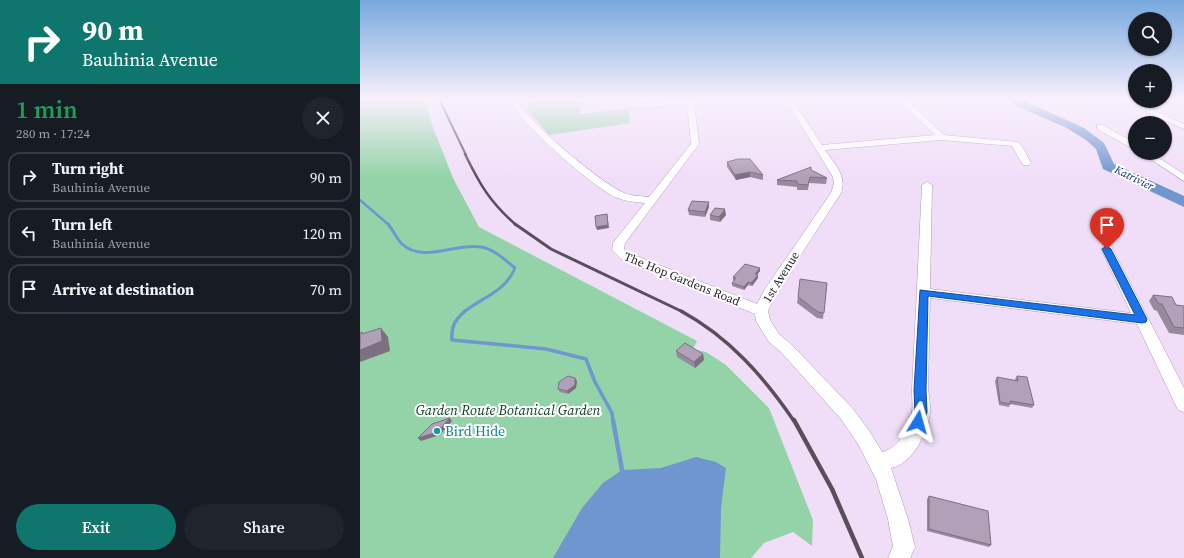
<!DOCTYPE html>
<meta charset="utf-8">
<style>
:root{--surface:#171b24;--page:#20242c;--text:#f1f3f6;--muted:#9ea1a6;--line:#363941;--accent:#0f766e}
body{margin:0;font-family:"Source Serif 4",serif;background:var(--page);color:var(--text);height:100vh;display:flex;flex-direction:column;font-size:15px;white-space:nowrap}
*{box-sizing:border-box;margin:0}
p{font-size:13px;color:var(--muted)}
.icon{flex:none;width:22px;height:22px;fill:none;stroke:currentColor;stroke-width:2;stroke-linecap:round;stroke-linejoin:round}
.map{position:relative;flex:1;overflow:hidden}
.side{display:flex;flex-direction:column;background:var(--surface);width:360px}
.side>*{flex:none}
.hud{background:#0f766e;color:#fff;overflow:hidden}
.controls{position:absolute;left:768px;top:12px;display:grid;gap:8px}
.controls a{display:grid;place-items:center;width:44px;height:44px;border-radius:50%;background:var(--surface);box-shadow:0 1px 3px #0004;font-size:20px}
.pin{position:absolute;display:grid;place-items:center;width:34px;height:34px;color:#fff;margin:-41px -17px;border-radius:50% 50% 50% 0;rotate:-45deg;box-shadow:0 0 4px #0007}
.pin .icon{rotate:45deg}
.me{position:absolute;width:44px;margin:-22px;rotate:8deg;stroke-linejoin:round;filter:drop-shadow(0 0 3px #0008)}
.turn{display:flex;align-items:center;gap:14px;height:84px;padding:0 16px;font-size:18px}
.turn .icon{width:52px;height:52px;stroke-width:2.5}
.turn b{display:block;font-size:28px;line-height:34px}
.round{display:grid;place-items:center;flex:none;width:42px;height:42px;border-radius:21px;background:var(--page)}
.head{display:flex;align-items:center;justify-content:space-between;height:68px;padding:0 16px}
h1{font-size:24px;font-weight:600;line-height:30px;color:#1e9e55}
.primary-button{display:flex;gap:8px;margin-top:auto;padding:8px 16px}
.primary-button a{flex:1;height:46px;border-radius:24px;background:var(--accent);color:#fff;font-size:16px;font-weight:600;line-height:46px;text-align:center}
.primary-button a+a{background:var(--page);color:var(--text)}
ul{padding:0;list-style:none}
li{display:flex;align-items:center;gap:12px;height:50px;margin:0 8px 6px;padding:0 8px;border:2px solid var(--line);border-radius:12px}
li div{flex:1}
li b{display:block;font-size:15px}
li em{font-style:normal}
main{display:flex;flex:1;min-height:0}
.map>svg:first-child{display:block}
.green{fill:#94d3a8}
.water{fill:#6f96cf}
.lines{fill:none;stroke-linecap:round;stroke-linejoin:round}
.stream-far3{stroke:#6f96cf;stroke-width:2.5}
.stream-far2{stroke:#6f96cf;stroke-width:3}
.stream-far1{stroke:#6f96cf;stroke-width:3.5}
.stream{stroke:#6f96cf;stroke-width:4.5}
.river{fill:#6f96cf;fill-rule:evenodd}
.minor-casing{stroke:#ac9cb4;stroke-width:1}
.minor{fill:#fff;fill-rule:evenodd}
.rail-far4{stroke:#584e5c;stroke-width:2}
.rail-far3{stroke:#584e5c;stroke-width:2.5}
.rail-far2{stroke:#584e5c;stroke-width:3}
.rail-far1{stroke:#584e5c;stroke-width:3.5}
.rail{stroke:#584e5c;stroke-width:4.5}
.wall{fill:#978a9e}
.shaded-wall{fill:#7b7081}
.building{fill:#b0a0b8;stroke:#7b7081}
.route{fill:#1a73e8;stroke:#114b97}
.culture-dot{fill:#0f9aa8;stroke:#fff;stroke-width:1.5}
.labels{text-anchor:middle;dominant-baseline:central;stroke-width:4;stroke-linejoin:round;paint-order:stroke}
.far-water-label{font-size:11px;font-style:italic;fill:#003173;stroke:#fff}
.street-label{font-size:12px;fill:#2b242e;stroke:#fff}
.near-park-label{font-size:14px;font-style:italic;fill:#083e21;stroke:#fff}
.near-culture-label{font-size:14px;fill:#0d838f;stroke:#fff;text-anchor:start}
</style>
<main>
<section class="side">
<div class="hud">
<div class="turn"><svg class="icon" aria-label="right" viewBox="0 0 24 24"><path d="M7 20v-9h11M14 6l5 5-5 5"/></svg><div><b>90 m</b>Bauhinia Avenue</div></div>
</div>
<div class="head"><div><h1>1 min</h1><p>280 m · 17:24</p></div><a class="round"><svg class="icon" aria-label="close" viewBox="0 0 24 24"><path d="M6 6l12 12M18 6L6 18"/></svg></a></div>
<ul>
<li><svg class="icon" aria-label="right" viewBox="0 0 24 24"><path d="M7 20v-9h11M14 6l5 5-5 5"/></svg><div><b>Turn right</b><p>Bauhinia Avenue</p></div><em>90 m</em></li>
<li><svg class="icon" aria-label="left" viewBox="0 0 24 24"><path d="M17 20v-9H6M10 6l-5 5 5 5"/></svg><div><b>Turn left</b><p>Bauhinia Avenue</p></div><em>120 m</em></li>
<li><svg class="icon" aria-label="arrive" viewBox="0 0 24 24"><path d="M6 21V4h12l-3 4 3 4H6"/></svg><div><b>Arrive at destination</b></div><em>70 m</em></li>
</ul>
<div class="primary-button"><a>Exit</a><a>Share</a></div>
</section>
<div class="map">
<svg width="824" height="558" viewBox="0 0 824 558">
<rect width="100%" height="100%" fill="#f0def8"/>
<path class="green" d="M0,99H65L72,125L93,178L119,227L337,341L333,349L346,352L366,365L409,408L453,520L452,546L433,532L404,543L391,558H0Z
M172,99H222L219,114L268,109L270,123L189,135L167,109V105Z"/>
<path class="water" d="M336,457L356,462L366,468L361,508L360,558H193L222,508L243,483L262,470L301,468Z"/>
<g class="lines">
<path class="stream-far3" d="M0,200L29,225"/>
<path class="stream-far2" d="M28,224C33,230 36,238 42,244C64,264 96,242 121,247C134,249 145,260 155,268C144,293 124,296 104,312"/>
<path class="stream-far1" d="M105,311C95,320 91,326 92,340L186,349L226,359L235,382L252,413L253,421"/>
<path class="stream" d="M253,420L262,470"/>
<path class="river" d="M646,99H660L724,128L744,143L754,164L824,196V207L743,169L736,149L726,140L705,127L658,107Z"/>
<defs>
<path id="minor" d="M159,99H166L161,105C174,127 238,180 262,192C270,196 280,196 289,197L331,144L327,104L277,108L269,106L268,99H276V103L278,104L341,99L334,103L339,144L265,243L264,249L269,253L397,304L405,289L471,193L474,184L473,177L425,99H432L462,145L575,135L538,99H546L584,135L658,142L663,148L671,163L669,165H663L652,146L581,140L465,150C475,165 487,175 481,193L416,293L408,311L410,320L419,334L431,344L493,409L510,432L522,452C538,449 550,428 552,412C553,405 552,397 552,390L562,185L567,182L572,185L570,289L771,313L741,249L747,245L751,246L824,388V412L818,410L777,324L570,298C569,327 569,356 568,385C568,394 571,404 570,413C567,433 553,464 531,468L548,519L555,547L550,558H528L533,546L528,519L516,479L498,444L481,419L421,352L409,342L396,321L395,314L261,259L252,250L253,243L285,203C275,202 264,201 255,197C230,184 167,129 153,105Z
M759,99H769L824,124V129Z
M737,125H743L775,143V150L737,129Z
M781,153H791L824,174V181Z"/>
</defs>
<use href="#minor" class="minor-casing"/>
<use href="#minor" class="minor"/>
<path class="rail-far4" d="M79,99L106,155"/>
<path class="rail-far3" d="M105,154C120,185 130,202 156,225"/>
<path class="rail-far2" d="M155,224L191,249L323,312"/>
<path class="rail-far1" d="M321,311C369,337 404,377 434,421"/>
<path class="rail" d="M434,420L472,489L502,558"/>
</g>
<path class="wall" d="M367,162L403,175V180L390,177L376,180L367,167Z
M451,170L467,178L466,184L449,183L448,190H437V187L417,185V180Z
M349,207L345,217L329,215L328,210Z
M350,215H366L360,222L350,220Z
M400,268V271L397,275H398V278L392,286L388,285L384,290L372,286V283L374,281L373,280V277Z
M467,283L463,319L457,318L437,303L438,297Z
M793,295L816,305L824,306V335L809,333L797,311L794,310L789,301Z
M316,351L343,354L344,360L335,368L317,357Z
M657,376L674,405L672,408L650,404L649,407L639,405L635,381L637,377L656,381L655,379Z
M215,378L217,381L216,388L208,394L200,392L198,389Z
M569,496L631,545L629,547L567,531V499Z"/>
<path class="shaded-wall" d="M390,172V177L376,180L375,175Z
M349,202V207L345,217V212Z
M365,209L366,215L360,222L359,217Z
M247,214L249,228L237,230L236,227Z
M400,268V271L395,277V274Z
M398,275V278L392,286L391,283Z
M388,282V285L384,290V287Z
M21,328L28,337L30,351L0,362V350Z
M343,354L344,360L335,368L334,362Z
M215,378L217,381L216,388L208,394L207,391Z
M90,418L92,421L80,435L61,441L58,438Z"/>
<path class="building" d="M378,159H390L403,175L390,172L375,175L367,162Z
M451,167V170L467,178L450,177L448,185L437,184V181L417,180Z
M332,201L349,202L345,212L328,210Z
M355,208L365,209L359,217L350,215Z
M247,214L248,225L236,227L235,216Z
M385,264L400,268L395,274L398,275L391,283L388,282L384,287L372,283L376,278L373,277Z
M440,279L467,283L464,313L458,312L438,297Z
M793,295L812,297L816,305L824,306V328L814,327L802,304H799Z
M21,328L22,341L0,350V333L2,332V334Z
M325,343L343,354L334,362L316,351Z
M208,376L215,378V385L207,391L198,389L199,382Z
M657,376L667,377L674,405L650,401L651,404L640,402L637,377L658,381Z
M90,418L77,432L58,438L72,424Z
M569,496L628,511L631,545L569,529Z"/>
<linearGradient id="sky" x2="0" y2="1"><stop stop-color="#77a8de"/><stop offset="0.56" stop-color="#f8f0fc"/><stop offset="1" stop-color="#f8f0fc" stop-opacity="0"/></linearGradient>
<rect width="824" height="177" fill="url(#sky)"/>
<path class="route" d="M747,246L751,249L787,319L786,322L782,323L568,296L566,390L567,412L562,426L558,428L554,426L552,422L555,412L554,390L560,290L775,315L742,249Z"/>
<circle class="culture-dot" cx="77" cy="431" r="4"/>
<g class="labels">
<g class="far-water-label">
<text transform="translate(774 178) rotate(26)">Katrivier</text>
</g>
<g class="street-label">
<text transform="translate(421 277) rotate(-58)">1st Avenue</text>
<text transform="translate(322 279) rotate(22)">The Hop Gardens Road</text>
</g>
<g class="near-park-label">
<text x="148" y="410">Garden Route Botanical Garden</text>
</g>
<g class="near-culture-label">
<text x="85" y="431">Bird Hide</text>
</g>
</g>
</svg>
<div class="controls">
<a><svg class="icon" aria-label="search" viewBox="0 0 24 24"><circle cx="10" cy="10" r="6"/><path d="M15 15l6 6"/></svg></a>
<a>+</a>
<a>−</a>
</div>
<div class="pin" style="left:747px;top:249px;background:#d93025"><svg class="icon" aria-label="arrive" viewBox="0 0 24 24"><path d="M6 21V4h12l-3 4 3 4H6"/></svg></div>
<svg class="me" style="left:558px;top:422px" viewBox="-20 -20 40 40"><path d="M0-17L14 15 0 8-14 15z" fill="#1a73e8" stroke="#fff" stroke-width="4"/></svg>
</div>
</main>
